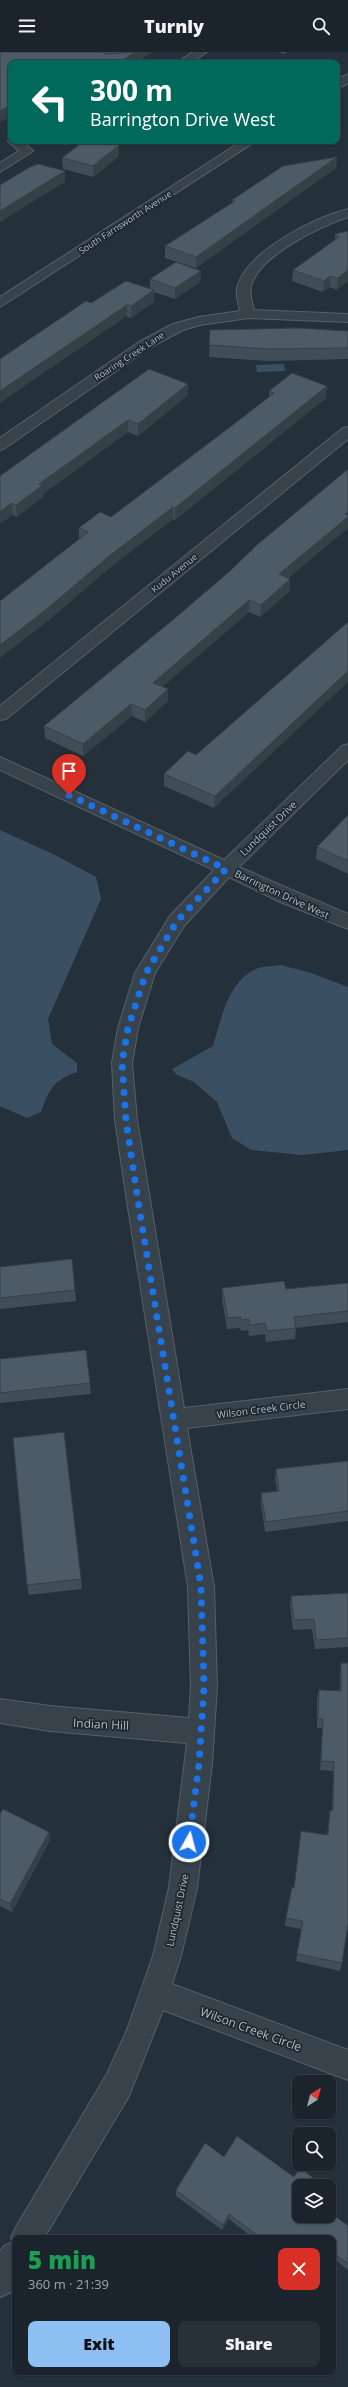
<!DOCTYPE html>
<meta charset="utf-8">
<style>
:root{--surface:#1b242c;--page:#283038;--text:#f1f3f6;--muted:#a0a4a9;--line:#394148;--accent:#8dbff2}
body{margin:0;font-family:"Open Sans",sans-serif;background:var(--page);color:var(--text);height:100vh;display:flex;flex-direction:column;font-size:15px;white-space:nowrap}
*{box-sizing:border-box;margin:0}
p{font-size:13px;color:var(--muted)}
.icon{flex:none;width:22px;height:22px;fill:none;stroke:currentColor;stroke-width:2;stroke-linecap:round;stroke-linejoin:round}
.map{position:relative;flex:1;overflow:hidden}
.side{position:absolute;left:12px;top:2183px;width:324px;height:140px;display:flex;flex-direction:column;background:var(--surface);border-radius:8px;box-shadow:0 1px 3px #0004,0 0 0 1px var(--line)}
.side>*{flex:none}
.hud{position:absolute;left:8px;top:8px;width:332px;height:84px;border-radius:8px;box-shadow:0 1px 3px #0004,0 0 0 1px var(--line);background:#00695c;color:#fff;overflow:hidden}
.needle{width:26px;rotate:36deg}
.buttons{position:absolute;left:292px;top:2023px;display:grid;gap:8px}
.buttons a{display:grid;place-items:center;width:44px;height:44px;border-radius:8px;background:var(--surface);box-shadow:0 1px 3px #0004,0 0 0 1px var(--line);font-size:20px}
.pin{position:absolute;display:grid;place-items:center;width:34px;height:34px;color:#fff;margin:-41px -17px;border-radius:50% 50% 50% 0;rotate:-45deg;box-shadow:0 0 4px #0007}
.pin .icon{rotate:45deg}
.me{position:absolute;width:44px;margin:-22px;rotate:7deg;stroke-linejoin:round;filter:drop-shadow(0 0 3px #0008)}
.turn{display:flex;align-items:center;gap:14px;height:84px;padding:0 16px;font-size:18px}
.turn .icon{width:52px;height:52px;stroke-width:2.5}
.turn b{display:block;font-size:28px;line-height:34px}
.round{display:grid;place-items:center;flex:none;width:42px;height:42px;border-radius:8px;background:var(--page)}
.headline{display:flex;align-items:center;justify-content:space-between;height:68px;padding:0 16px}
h1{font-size:24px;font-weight:800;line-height:30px;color:#1e9e55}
.button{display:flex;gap:8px;margin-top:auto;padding:8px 16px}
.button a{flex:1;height:46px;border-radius:8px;background:var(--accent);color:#111;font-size:16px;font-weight:800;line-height:46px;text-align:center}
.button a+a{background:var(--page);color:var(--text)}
header{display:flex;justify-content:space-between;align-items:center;height:52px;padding:0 16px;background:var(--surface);font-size:18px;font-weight:800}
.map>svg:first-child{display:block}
.water{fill:#3a5062}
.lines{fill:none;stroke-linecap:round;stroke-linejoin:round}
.minor-casing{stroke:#566069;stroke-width:2}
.minor{fill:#38424b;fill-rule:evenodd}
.wall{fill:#414e57}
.shaded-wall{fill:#354047}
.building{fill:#4c5b65;stroke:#354047}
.route{stroke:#1a73e8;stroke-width:7;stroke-dasharray:0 12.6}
.labels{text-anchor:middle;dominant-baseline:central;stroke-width:3.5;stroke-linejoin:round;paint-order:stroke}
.far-street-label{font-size:9px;fill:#b3bdc6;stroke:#1d2730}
.street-label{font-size:10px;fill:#b3bdc6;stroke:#1d2730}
.near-street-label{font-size:12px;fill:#b3bdc6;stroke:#1d2730}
</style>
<header><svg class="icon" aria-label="menu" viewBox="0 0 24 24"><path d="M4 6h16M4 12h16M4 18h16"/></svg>Turnly<svg class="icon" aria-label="search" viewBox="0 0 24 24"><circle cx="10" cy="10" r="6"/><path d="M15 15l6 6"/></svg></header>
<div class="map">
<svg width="348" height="2335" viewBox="0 0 348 2335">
<rect width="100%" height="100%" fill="#24303a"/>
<path class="water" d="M284,312L285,319L257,320L256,313Z
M0,778L57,804L96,825L101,847L48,967L52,992L77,1011V1020C53,1028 49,1038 41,1060L27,1066L0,1054Z
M281,913L311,921L348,935V1098L302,1103L251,1098L232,1086L217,1050L194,1030L177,1023L172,1017L213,994C221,968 228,929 256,917C263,914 273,914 281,913Z"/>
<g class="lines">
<defs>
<path id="minor" d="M193,0H207L190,11H176Z
M348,22V31L337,37V28Z
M10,86L11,89H22L33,99L0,120V111L19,99L8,89Z
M242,89H256L0,255V245Z
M348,157V165C320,175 259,203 251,234C249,242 252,250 254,258L348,262V270L248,266L200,273L183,278L149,296L5,396L0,398V386L139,290L173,272L199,265L240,259C238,250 235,240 238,232C251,197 314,166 348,157Z
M348,375V387L6,667L0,668V654L343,376Z
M348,692V708L239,815L348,862V877L278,849L229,825L184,874L155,921L138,976L132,1011L137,1068L184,1356L348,1337V1357L187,1376L214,1535L217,1635L212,1712L197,1836L181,1904L172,1932L348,1998V2028L163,1958L129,2044L44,2186H15V2234L11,2240L0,2245V2200L4,2194L13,2190L11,2186L16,2175L107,2022L127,1978L153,1904L169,1836L187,1691L50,1679L0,1671V1647L50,1654L189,1666L191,1635L188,1535L127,1149L115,1068L112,1011L118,976L135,921L170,864L214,818L0,718V705L224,808L342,694Z"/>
</defs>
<use href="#minor" class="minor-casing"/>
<use href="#minor" class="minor"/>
</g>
<path class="wall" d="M0,0H152L135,11H11V64L0,70Z
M278,0H287L284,2Z
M119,93V104L93,125L63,117L62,106Z
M337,105L336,116L196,216L165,206V194L232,151V148Z
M348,179L337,238L330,235L323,240L292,229L293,218L335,188V182Z
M201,219L200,230L175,247L154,240V250L131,266L91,251L150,237V227Z
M210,278L348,279V307L268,309L209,305Z
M149,317L188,343L138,384L128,380L43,442V445L17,465L13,463L0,424Z
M269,339L326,346L175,468L173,467L108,517L44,572L79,487V476L111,465L242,366L269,345Z
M348,417V476L288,526L290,539L260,565L249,560L162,635L168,637V649L145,670L132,664L83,704L45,686L44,674L174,567L230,519Z
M348,570L214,756L164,734V722L196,703Z
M348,763V822L316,807L317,795Z
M0,1215L75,1238L76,1249L0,1257Z
M348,1231V1270L296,1276L295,1287L266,1290L265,1282L249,1284L248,1278L241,1279L240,1276L227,1277L222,1247V1236L286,1237Z
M0,1307L90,1331L91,1342L0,1351Z
M348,1409V1469L265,1480L261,1451V1441L277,1439L275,1427L276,1417Z
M81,1527L82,1537L29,1543L27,1533Z
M348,1541V1595L315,1597L312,1577L293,1578L290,1553L291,1544Z
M341,1611L342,1911L340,1919L296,1909L301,1877L285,1874L286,1866L294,1836L327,1783L330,1758L332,1759L333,1719L320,1718L322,1676H317V1647L319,1638L340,1639V1620Z
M0,1762L50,1788L12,1860L0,1854Z
M176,2138L299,2164L348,2174V2218L333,2206V2186H253L229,2167L222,2178L176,2144Z"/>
<path class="shaded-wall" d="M135,0H152L135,11H118Z
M11,53V64L0,70V59Z
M119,93V104L93,125V114Z
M337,105L336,116L196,216V205Z
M65,119V130L0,170V159Z
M348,218V229L337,238L338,226Z
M201,219L200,230L175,247V236Z
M330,224V235L323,240L324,229Z
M154,238V250L131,266V254Z
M127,253V264L0,351V339Z
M188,332V343L138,384V372Z
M327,334L326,346L175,468V456Z
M128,368V380L43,442V445L17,465L16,453L39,432Z
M12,451L13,463L0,472V460Z
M173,455V467L108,517L44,572L0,606V593L108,505Z
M348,460V476L278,534L279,522Z
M290,527V539L260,565L261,553Z
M249,548V560L153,643V631Z
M348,619V630L214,756L215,744Z
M168,637V649L145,670V658Z
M131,652L132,664L83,704V692Z
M49,1780L50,1788L12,1860L10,1852Z
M229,2162V2167L222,2178L223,2173Z"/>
<path class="building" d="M0,0H102L108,2L135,0L118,11H11V53L0,59Z
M84,89H116L119,93L93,114L62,106Z
M337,105L196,205L165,194L235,149L232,148L283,114Z
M38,112L65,119L0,159V133L30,115Z
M348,179V218L338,226L330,224L324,229L293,218L339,185L335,182Z
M176,210L201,219L175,236L150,227Z
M126,229L154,238L131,254L127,253L0,339V307L86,249L91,251Z
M297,276L348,279V296L268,297L209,293L210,278Z
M149,317L188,332L138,372L128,368L39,432L43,433L16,453L12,451L0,460V424Z
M292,321L327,334L175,456L173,455L108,505L43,560L0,593V549L88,480L79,476L100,460L111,465L242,366L274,341L269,339Z
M348,417V460L345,462L348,463V465L279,522L290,527L261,553L249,548L153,631L168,637L145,658L131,652L83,692L44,674L174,567L230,519L258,492Z
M348,570V619L215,744L164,722L188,699L196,703Z
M348,763V809L317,795Z
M72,1207L75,1238L0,1246V1215Z
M284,1229L286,1237L348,1231V1259L294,1265L296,1276L267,1279L265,1271L250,1273L249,1267L241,1268V1265L228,1266L222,1236Z
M86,1298L90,1331L0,1341V1307Z
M64,1380L81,1527L27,1533L13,1386Z
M348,1409V1459L266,1470L261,1441L279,1439L276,1417Z
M348,1541V1586L316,1588L314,1567L294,1568L291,1544Z
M341,1611H348V1872L342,1911L297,1902L303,1869L286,1866L292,1835L294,1836L301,1779L328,1783L330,1758L333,1759L334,1710L321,1709L323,1667H318L319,1638L341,1639Z
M3,1757L49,1780L10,1852L0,1847V1762Z
M237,2084L294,2125L300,2116L324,2134H299V2164H329V2159L348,2174V2212L333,2200V2186H261L229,2162L223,2173L176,2138L205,2091L224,2105Z"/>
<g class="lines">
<path class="route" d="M69,743L226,817L177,869L146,921L128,976L122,1011L126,1068L138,1149L201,1534L204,1635L199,1712L189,1790"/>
</g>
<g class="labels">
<g class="far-street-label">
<text transform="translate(125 170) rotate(-33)">South Farnsworth Avenue</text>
<text transform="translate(129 304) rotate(-33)">Roaring Creek Lane</text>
<text transform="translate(174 521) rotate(-39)">Kudu Avenue</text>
</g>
<g class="street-label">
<text transform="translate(268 776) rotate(-44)">Lundquist Drive</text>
<text transform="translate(282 842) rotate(25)">Barrington Drive West</text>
<text transform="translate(261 1357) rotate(-7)">Wilson Creek Circle</text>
<text transform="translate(177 1858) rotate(-78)">Lundquist Drive</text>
</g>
<g class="near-street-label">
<text transform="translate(101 1672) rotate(3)">Indian Hill</text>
<text transform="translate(251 1977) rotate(20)">Wilson Creek Circle</text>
</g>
</g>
</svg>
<div class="buttons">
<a><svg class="needle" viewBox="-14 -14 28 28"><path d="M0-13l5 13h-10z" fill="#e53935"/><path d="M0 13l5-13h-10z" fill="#a0a4a9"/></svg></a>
<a><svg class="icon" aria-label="search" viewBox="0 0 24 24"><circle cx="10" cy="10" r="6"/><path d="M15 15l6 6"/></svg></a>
<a><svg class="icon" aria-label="layers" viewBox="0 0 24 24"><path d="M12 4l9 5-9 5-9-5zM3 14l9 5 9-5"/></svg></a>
</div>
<div class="pin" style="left:69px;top:743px;background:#d93025"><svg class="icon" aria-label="arrive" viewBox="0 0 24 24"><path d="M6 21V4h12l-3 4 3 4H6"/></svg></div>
<svg class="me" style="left:189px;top:1790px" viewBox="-20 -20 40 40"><circle r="17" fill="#1a73e8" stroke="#fff" stroke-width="3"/><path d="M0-11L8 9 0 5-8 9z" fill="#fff"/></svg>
<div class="hud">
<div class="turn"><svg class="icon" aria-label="left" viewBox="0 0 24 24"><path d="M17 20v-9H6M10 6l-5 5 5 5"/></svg><div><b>300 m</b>Barrington Drive West</div></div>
</div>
<section class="side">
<div class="headline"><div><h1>5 min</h1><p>360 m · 21:39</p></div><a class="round" style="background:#d93025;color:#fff"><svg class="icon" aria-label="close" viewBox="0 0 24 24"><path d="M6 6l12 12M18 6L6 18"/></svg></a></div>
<div class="button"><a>Exit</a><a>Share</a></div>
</section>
</div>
